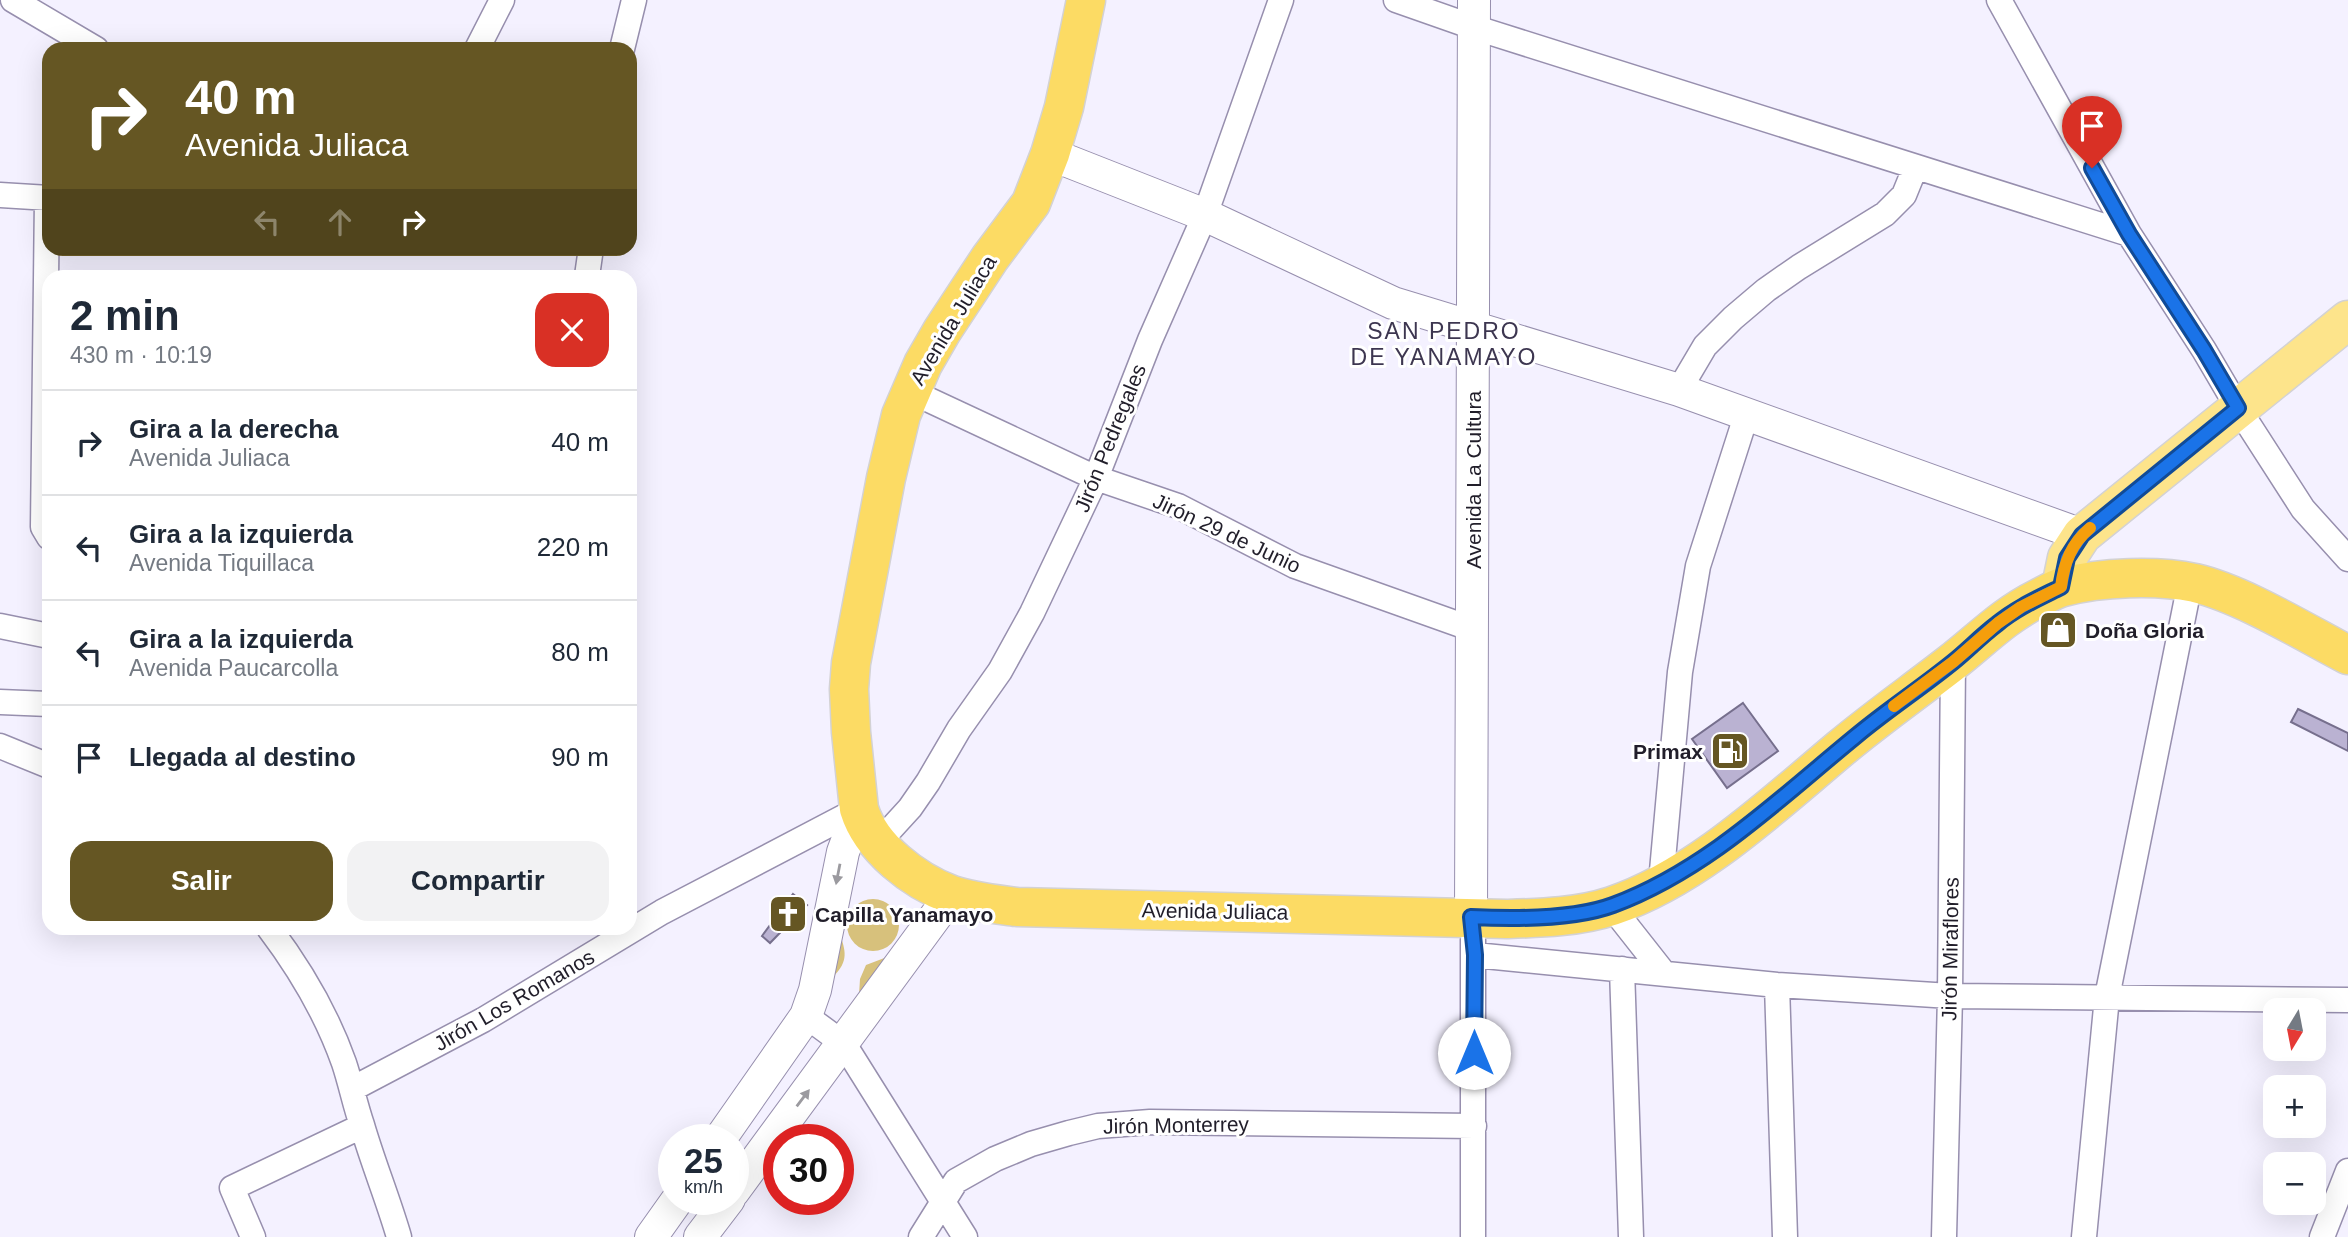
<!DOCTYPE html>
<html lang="es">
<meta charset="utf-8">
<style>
:root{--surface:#fff;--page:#f2f2f3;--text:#1f2937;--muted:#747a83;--line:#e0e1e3;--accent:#655623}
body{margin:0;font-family:Helvetica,sans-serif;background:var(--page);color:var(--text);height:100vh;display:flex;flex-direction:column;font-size:26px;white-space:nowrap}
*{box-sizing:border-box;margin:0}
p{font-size:23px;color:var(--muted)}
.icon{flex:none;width:38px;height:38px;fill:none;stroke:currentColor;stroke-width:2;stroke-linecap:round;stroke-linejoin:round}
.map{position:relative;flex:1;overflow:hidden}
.details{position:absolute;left:42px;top:270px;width:595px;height:665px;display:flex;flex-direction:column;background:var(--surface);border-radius:21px;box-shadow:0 7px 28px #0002}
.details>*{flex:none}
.hud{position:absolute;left:42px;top:42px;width:595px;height:214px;border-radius:21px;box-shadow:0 7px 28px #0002;background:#655623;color:#fff;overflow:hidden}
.needle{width:46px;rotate:190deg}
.buttons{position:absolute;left:2263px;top:998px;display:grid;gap:14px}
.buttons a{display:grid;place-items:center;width:63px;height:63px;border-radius:14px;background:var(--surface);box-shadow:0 7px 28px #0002;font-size:35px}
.speed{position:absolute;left:658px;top:1124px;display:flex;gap:14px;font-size:35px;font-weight:700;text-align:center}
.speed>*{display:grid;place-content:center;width:91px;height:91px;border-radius:50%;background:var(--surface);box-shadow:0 7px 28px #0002;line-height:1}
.speed small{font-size:18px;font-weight:400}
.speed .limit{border:10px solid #d22;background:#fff;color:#111}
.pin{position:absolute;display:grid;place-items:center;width:60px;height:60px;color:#fff;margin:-72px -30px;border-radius:50% 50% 50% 0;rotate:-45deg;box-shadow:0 0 7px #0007}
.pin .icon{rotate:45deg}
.me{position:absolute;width:77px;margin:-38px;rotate:0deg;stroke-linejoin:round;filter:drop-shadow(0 0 5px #0008)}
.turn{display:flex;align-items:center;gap:24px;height:147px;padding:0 28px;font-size:32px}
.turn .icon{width:91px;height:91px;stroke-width:2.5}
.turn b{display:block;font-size:49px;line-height:60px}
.lanes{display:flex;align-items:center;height:66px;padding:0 28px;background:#0003;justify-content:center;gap:35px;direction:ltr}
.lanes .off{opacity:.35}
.round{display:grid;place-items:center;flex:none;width:74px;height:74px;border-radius:21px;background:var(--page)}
.overview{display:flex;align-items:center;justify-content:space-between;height:119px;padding:0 28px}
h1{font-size:42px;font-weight:700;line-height:52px}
.action{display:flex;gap:14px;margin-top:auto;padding:14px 28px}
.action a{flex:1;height:80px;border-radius:21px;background:var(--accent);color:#fff;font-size:28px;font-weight:700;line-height:80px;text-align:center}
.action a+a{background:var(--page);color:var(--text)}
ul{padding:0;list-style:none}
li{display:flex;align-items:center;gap:21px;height:105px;padding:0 28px;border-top:2px solid var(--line)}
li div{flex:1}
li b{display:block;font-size:26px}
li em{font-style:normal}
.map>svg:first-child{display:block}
.green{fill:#d7c17c}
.building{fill:#bab2d2;stroke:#766f8d;stroke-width:2}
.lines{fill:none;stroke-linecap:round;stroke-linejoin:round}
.minor-casing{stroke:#978fae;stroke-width:27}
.tertiary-casing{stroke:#978fae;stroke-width:34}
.primary-casing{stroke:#d3d2d4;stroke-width:41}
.trunk-casing{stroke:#d3d2d4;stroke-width:41}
.minor{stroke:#fff;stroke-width:24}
.tertiary{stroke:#fff;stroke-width:32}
.primary{stroke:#fde48b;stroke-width:38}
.trunk{stroke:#fcdb64;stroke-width:38}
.oneway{fill:#9b9a9f}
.route-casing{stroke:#114b97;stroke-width:18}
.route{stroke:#1a73e8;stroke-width:12}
.slow{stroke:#f59e0b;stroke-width:12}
.labels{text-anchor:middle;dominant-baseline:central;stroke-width:6;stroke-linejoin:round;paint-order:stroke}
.street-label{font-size:21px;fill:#211e2a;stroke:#fff}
.poi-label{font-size:21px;font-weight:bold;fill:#211e2a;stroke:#fff;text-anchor:start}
.neighbourhood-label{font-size:23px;letter-spacing:2px;fill:#3d3650;stroke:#fff}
</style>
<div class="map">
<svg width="2348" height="1237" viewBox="0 0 2348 1237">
<rect width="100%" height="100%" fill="#f4f1ff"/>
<path class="green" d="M847 925a26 26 0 1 1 52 0a26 26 0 1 1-52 0Z
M839,932C846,951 849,961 833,977Z
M887,957L859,995L860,979L866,965Z"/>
<path class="building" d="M1743,703L1778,751L1727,788L1692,739Z
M2298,709L2348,733V751L2291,722Z
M793,894L807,905L770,943L762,936Z"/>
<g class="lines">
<defs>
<path id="minor" d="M13,0L96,49
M1396,0L1473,27L2129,234
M1999,0L2129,234L2204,350L2238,408L2303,509L2348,559
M477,49L502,0
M622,49L634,0
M0,195L49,198
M47,198L43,527L49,537
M587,276L591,248
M1679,390L1705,346L1733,318L1766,290L1799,267L1885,214L1904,195L1915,168
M910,391L1096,478L1178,506L1295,566L1472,629
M0,626L49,636
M0,702L49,704
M0,746L49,766
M878,843L910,808L928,782L959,729L1000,671L1032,613L1096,478L1150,340L1205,215L1281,0
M1661,882L1680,672L1698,566L1747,413
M1611,906L1663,972
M269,928C300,969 327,1015 344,1063C351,1084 355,1105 362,1125C373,1163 388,1199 399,1237
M1475,955L1777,985L1950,996L2348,1000
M1622,969L1631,1237
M1777,985L1785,1237
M806,1016L844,1044L965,1237
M352,1089L483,1020L662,912L859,809
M253,1237L232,1188L362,1126
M921,1237L956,1181L995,1159L1031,1144L1069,1133L1098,1126L1150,1122L1474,1126
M1473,1237V940
M1944,1237L1950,996L1953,662
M2084,1237L2107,997L2190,583
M2322,1237L2348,1171"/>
<path id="tertiary" d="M1050,154L1205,215L1393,303L1679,390L2082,535
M1471,917L1474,0
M720,1139L806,1016L815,990L843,852L859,809
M733,1192L952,894
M651,1237L678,1199
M700,1237L729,1199"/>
<path id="primary" d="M2061,587L2067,558L2082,535L2348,320"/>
<path id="trunk" d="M1086,0L1064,107L1050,154L1031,203L990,258L942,331L923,364L901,415L886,478L851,663L849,689L851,732L859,809C871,848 914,881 952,895C973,902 995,904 1017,907L1507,919C1541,918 1579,917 1612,906C1696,878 1774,804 1841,748C1877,718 1914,692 1950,664C1981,640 2003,616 2039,598C2047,594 2055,589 2063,587C2101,577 2157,575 2195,583C2242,594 2304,632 2348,655"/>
</defs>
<use href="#minor" class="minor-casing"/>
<use href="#tertiary" class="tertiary-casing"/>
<use href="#primary" class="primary-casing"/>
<use href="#trunk" class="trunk-casing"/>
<use href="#minor" class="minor"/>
<use href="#tertiary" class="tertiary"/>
<use href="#primary" class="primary"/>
<use href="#trunk" class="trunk"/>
</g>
<defs><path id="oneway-solid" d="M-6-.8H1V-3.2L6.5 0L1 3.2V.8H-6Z" transform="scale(1.75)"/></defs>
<g class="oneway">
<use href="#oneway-solid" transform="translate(838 874) rotate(101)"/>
<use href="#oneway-solid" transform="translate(803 1098) rotate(-53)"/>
</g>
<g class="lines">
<defs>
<path id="route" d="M1474,1053L1475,955L1471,917C1513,919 1573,920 1613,905C1707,870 1780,798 1856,736C1887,710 1921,688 1953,662C1968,650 1981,636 1997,624C2016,608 2039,598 2061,587L2067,558L2082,535L2238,408L2204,350L2129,234L2092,168"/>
</defs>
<use href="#route" class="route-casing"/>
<use href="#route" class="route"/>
<path class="slow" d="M1894,706L1953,662L1998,623L2021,607L2061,587C2064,563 2071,544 2090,528"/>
</g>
<defs>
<symbol id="shop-square" viewBox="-11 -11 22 22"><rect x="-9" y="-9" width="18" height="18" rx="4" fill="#655623" stroke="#fff"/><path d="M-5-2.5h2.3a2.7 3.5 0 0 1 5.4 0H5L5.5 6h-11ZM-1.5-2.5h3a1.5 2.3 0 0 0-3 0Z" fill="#fff"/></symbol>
<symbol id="fuel-square" viewBox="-11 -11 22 22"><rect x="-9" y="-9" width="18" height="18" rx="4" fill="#655623" stroke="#fff"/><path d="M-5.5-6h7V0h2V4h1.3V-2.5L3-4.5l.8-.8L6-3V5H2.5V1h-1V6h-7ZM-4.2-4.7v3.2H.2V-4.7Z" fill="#fff"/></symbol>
<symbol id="church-square" viewBox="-11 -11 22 22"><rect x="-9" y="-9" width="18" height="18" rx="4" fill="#655623" stroke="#fff"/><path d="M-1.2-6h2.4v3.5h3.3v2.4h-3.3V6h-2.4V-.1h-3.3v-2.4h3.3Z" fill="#fff"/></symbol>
</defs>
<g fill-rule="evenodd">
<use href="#shop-square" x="2036" y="608" width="44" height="44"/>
<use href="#fuel-square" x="1708" y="729" width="44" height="44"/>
<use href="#church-square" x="766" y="892" width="44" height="44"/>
</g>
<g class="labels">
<g class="street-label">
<text transform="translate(953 320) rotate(-59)">Avenida Juliaca</text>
<text transform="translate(1110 438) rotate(-68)">Jirón Pedregales</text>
<text transform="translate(1473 480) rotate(-90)">Avenida La Cultura</text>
<text transform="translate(1227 533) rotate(25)">Jirón 29 de Junio</text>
<text transform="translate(1215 911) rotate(1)">Avenida Juliaca</text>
<text transform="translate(1950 949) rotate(-89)">Jirón Miraflores</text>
<text transform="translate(514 1000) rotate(-30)">Jirón Los Romanos</text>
<text transform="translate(1176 1125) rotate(-1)">Jirón Monterrey</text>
</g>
<g class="poi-label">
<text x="2085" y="630">Doña Gloria</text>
<text x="1703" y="751" text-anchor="end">Primax</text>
<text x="815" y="914">Capilla Yanamayo</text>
</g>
<g class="neighbourhood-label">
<text x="1444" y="331">SAN PEDRO<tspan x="1444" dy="26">DE YANAMAYO</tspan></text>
</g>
</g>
</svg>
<div class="buttons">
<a><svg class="needle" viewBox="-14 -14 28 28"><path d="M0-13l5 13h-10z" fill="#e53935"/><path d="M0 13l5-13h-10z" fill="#747a83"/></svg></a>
<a>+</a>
<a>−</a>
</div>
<div class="speed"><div>25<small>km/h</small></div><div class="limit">30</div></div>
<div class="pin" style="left:2092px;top:168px;background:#d93025"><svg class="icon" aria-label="arrive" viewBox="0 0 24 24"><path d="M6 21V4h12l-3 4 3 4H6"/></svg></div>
<svg class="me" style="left:1474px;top:1053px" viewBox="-20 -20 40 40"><circle r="19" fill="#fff"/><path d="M0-13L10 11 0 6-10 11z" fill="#1a73e8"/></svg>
<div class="hud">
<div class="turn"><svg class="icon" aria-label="right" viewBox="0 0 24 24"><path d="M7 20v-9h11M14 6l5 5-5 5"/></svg><div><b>40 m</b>Avenida Juliaca</div></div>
<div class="lanes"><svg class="icon off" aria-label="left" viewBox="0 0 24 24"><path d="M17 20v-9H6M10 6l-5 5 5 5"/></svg><svg class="icon off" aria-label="ahead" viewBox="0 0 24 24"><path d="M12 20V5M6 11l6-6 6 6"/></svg><svg class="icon" aria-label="right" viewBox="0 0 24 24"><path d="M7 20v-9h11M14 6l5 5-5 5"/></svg></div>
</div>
<section class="details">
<div class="overview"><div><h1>2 min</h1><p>430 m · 10:19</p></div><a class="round" style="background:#d93025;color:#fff"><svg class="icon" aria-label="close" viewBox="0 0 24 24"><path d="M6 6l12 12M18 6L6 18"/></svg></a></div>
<ul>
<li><svg class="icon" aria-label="right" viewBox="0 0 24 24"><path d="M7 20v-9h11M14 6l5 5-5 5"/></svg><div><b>Gira a la derecha</b><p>Avenida Juliaca</p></div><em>40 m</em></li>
<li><svg class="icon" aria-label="left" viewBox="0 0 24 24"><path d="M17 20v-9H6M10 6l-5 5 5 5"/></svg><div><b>Gira a la izquierda</b><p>Avenida Tiquillaca</p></div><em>220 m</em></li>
<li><svg class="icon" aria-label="left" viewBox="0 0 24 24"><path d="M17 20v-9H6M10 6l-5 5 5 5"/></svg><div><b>Gira a la izquierda</b><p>Avenida Paucarcolla</p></div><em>80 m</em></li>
<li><svg class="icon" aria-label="arrive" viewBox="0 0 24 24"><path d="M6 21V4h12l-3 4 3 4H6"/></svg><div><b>Llegada al destino</b></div><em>90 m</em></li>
</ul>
<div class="action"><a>Salir</a><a>Compartir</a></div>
</section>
</div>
